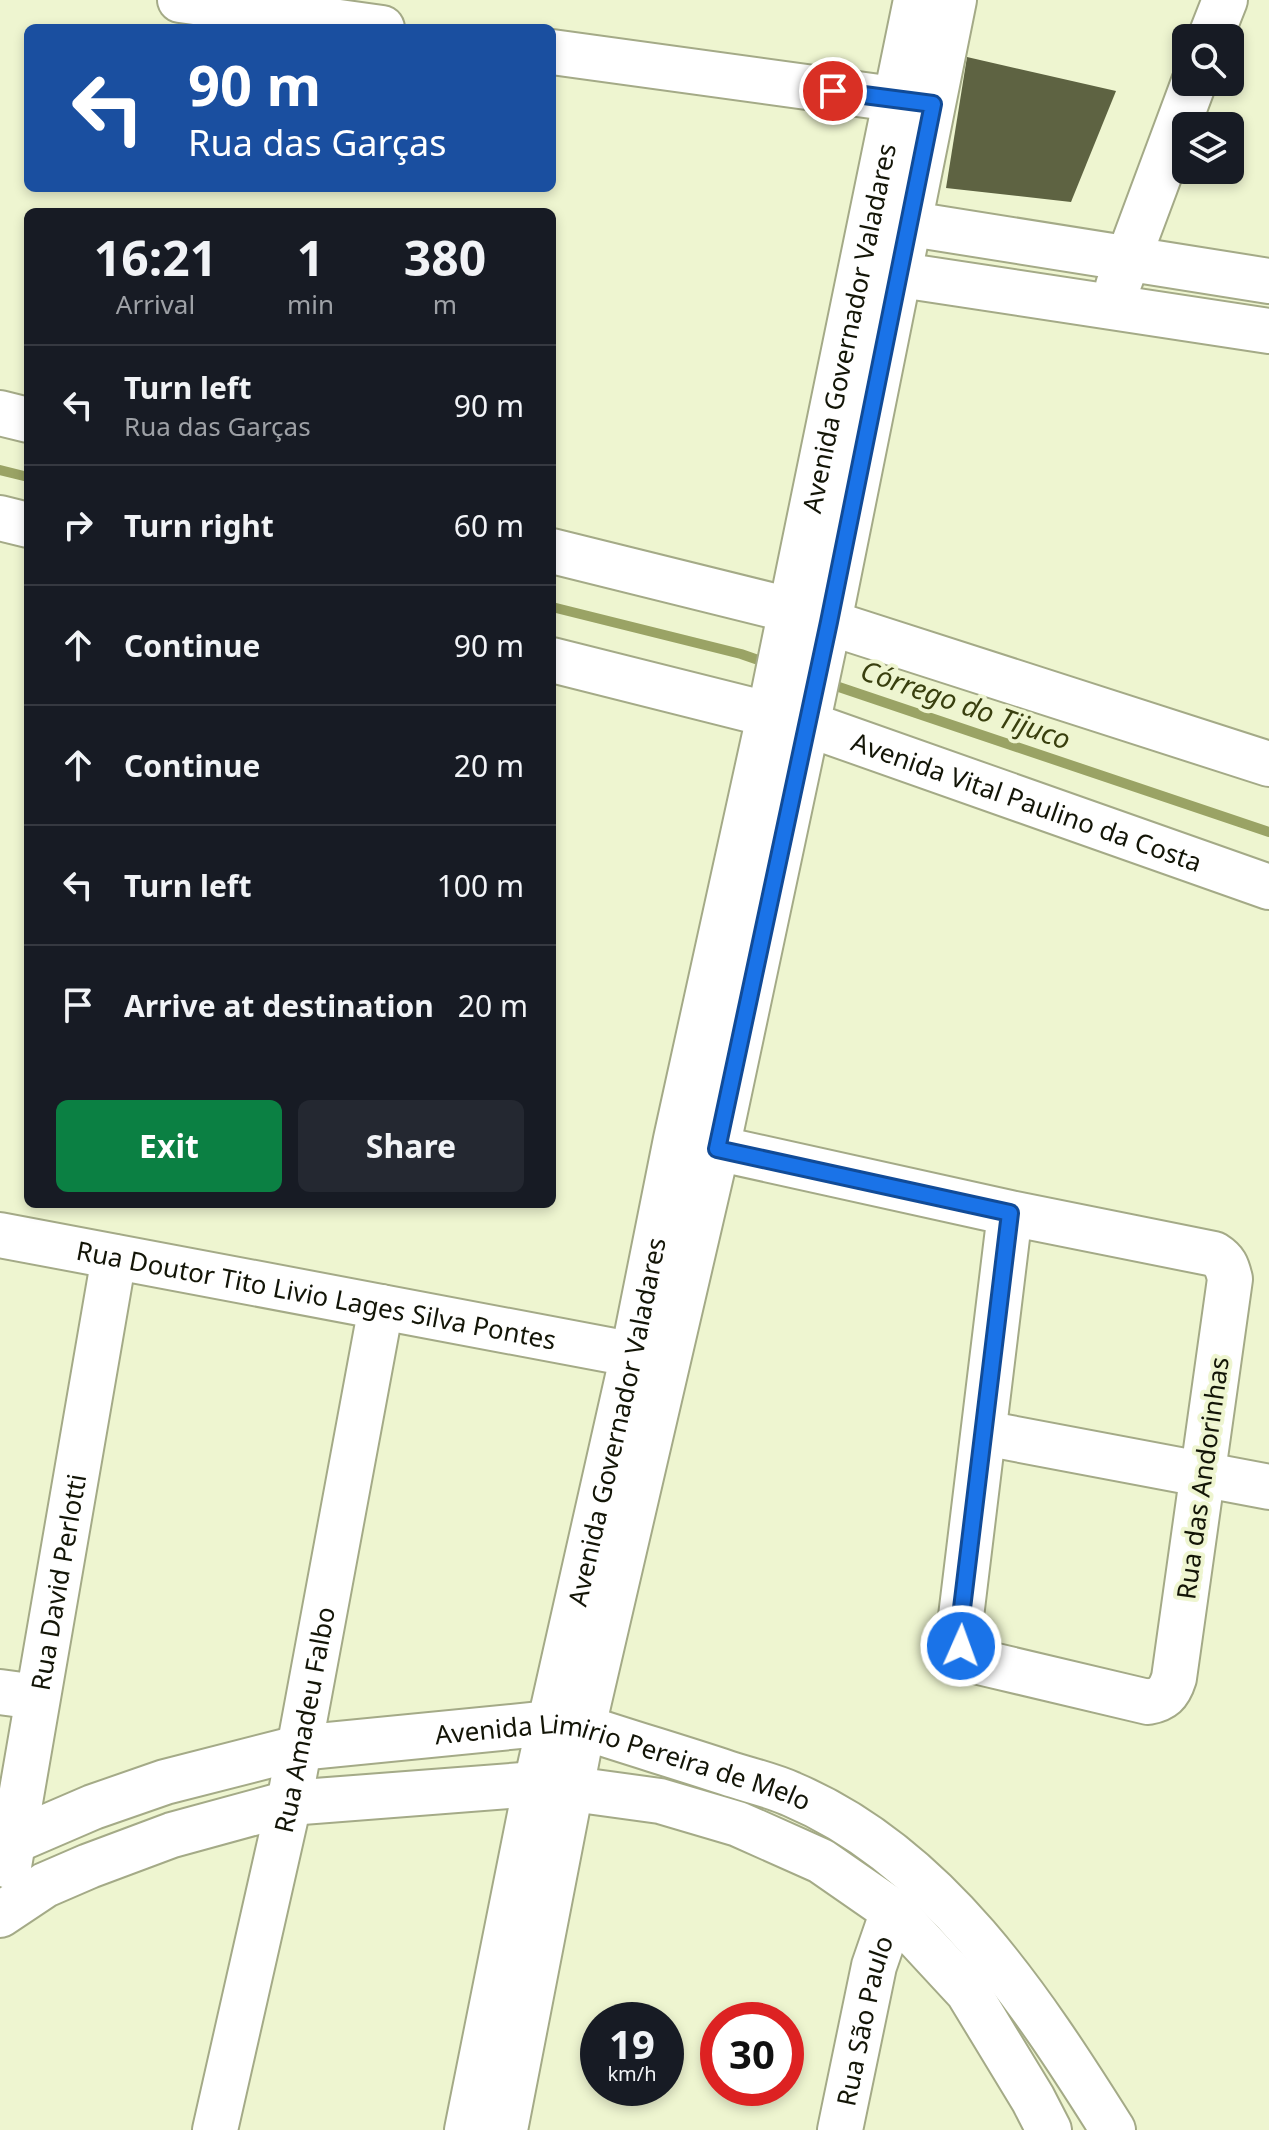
<!DOCTYPE html>
<meta charset="utf-8">
<style>
:root{--surface:#171b24;--page:#242831;--text:#f1f3f6;--muted:#9ea1a6;--line:#363941;--accent:#0b8043}
body{margin:0;font-family:"Noto Sans",sans-serif;background:var(--page);color:var(--text);height:100vh;display:flex;flex-direction:column;font-size:30px;white-space:nowrap}
*{box-sizing:border-box;margin:0}
p{font-size:26px;color:var(--muted)}
.icon{flex:none;width:44px;height:44px;fill:none;stroke:currentColor;stroke-width:2;stroke-linecap:round;stroke-linejoin:round}
.map{position:relative;flex:1;overflow:hidden}
.drawer{position:absolute;left:24px;top:208px;width:532px;height:1000px;display:flex;flex-direction:column;background:var(--surface);border-radius:12px;box-shadow:0 4px 12px #0003}
.drawer>*{flex:none}
.hud{position:absolute;left:24px;top:24px;width:532px;height:168px;border-radius:12px;box-shadow:0 4px 12px #0003;background:#1a4fa0;color:#fff;overflow:hidden}
.buttons{position:absolute;left:1172px;top:24px;display:grid;gap:16px}
.buttons a{display:grid;place-items:center;width:72px;height:72px;border-radius:12px;background:var(--surface);box-shadow:0 4px 12px #0003;font-size:40px}
.speed{position:absolute;left:580px;top:2002px;display:flex;gap:16px;font-size:40px;font-weight:700;text-align:center}
.speed>*{display:grid;place-content:center;width:104px;height:104px;border-radius:50%;background:var(--surface);box-shadow:0 4px 12px #0003;line-height:1}
.speed small{font-size:20px;font-weight:400}
.speed .limit{border:12px solid #d22;background:#fff;color:#111}
.pin{position:absolute;display:grid;place-items:center;width:68px;height:68px;color:#fff;margin:-34px;border:4px solid #fff;border-radius:50%;box-shadow:0 2px 8px #0007}
.me{position:absolute;width:88px;margin:-44px;rotate:2deg;stroke-linejoin:round;filter:drop-shadow(0 0 6px #0008)}
.turn{display:flex;align-items:center;gap:28px;height:168px;padding:0 32px;font-size:36px}
.turn .icon{width:104px;height:104px;stroke-width:2.5}
.turn b{display:block;font-size:56px;line-height:68px}
.eta{display:flex;justify-content:space-evenly;align-items:center;height:136px;text-align:center}
.eta b{font-size:48px;font-weight:700;line-height:56px}
.action{display:flex;gap:16px;margin-top:auto;padding:16px 32px}
.action a{flex:1;height:92px;border-radius:12px;background:var(--accent);color:#fff;font-size:32px;font-weight:700;line-height:92px;text-align:center}
.action a+a{background:var(--page);color:var(--text)}
ul{padding:0;list-style:none}
li{display:flex;align-items:center;gap:24px;height:120px;padding:0 32px;border-top:2px solid var(--line)}
li div{flex:1}
li b{display:block;font-size:30px}
li em{font-style:normal}
.map>svg:first-child{display:block}
.lines{fill:none;stroke-linecap:round;stroke-linejoin:round}
.stream{stroke:#9aa365;stroke-width:10}
.building{fill:#5e6342}
.minor-casing{stroke:#a4aa87;stroke-width:48}
.minor{stroke:#fff;stroke-width:44}
.route-casing{stroke:#114b97;stroke-width:20}
.route{stroke:#1a73e8;stroke-width:14}
.labels{text-anchor:middle;dominant-baseline:central;stroke-width:8;stroke-linejoin:round;paint-order:stroke}
.street-label{font-size:26px;fill:#131507;stroke:#eef5d0}
.water-label{font-size:28px;font-style:italic;fill:#393f0e;stroke:#eef5d0}
</style>
<div class="map">
<svg width="1269" height="2130" viewBox="0 0 1269 2130">
<rect width="100%" height="100%" fill="#eef5d0"/>
<g class="lines">
<path class="stream" d="M0,470L28,477
M552,607L741,654L770,664
M827,683L1269,832"/>
</g>
<path class="building" d="M967,57L1116,91L1071,202L946,188Z"/>
<g class="lines">
<defs>
<g id="minor">
<path d="M180,0L382,28"/>
<path d="M1210,38L1225,0"/>
<path d="M552,52L923,103"/>
<path d="M880,219L1269,281"/>
<path d="M868,270L1269,331"/>
<path d="M1118,286L1194,82"/>
<path d="M0,413L28,420"/>
<path d="M0,518L28,525"/>
<path d="M552,551L790,610L1269,764"/>
<path id="s1" d="M552,660L807,724L1269,887"/>
<path d="M689,1142L1010,1213L1214,1254C1225,1261 1227,1266 1230,1279L1174,1678C1169,1694 1163,1699 1148,1702L979,1662C965,1654 961,1648 959,1633L1010,1213"/>
<path id="s2" d="M0,1235L662,1360"/>
<path d="M984,1433L1269,1487"/>
<path d="M0,1692L37,1697"/>
<path id="s3" d="M0,1851L14,1841L93,1807L165,1782L298,1748L551,1723L583,1727C631,1743 679,1757 727,1773C748,1780 771,1785 791,1794C938,1856 1031,2000 1113,2130"/>
<path id="s4" d="M9,1866L114,1257"/>
<path d="M0,1915L45,1885L89,1866L172,1835L289,1803L536,1784L660,1801L738,1824L821,1861L893,1911L968,1992L1033,2099L1049,2130"/>
<path id="s5" d="M215,2130L289,1803L381,1307"/>
<path id="s6" d="M467,2130L536,1784L633,1354L676,1139L769,716L916,0"/>
<path d="M505,2130L583,1727L717,1149L829,622L954,0"/>
<path id="s7" d="M840,2130L874,1966L893,1911"/>
</g>
</defs>
<use href="#minor" class="minor-casing"/>
<use href="#minor" class="minor"/>
</g>
<g class="lines">
<defs>
<path id="route" d="M833,91L933,104L829,622L717,1149L1010,1213L959,1633L961,1646"/>
</defs>
<use href="#route" class="route-casing"/>
<use href="#route" class="route"/>
</g>
<g class="labels">
<g class="street-label">
<text stroke="none"><textPath href="#s6" startOffset="1842">Avenida Governador Valadares</textPath></text>
<text stroke="none"><textPath href="#s1" startOffset="496">Avenida Vital Paulino da Costa</textPath></text>
<text stroke="none"><textPath href="#s2" startOffset="322">Rua Doutor Tito Livio Lages Silva Pontes</textPath></text>
<text stroke="none"><textPath href="#s6" startOffset="724">Avenida Governador Valadares</textPath></text>
<text transform="translate(1202 1478) rotate(-82)">Rua das Andorinhas</text>
<text stroke="none"><textPath href="#s4" startOffset="288">Rua David Perlotti</textPath></text>
<text stroke="none"><textPath href="#s5" startOffset="420">Rua Amadeu Falbo</textPath></text>
<text stroke="none"><textPath href="#s3" startOffset="648">Avenida Limirio Pereira de Melo</textPath></text>
<text stroke="none"><textPath href="#s7" startOffset="112">Rua São Paulo</textPath></text>
</g>
<g class="water-label">
<text transform="translate(966 704) rotate(19)">Córrego do Tijuco</text>
</g>
</g>
</svg>
<div class="buttons">
<a><svg class="icon" aria-label="search" viewBox="0 0 24 24"><circle cx="10" cy="10" r="6"/><path d="M15 15l6 6"/></svg></a>
<a><svg class="icon" aria-label="layers" viewBox="0 0 24 24"><path d="M12 4l9 5-9 5-9-5zM3 14l9 5 9-5"/></svg></a>
</div>
<div class="speed"><div>19<small>km/h</small></div><div class="limit">30</div></div>
<div class="pin" style="left:833px;top:91px;background:#d93025"><svg class="icon" aria-label="arrive" viewBox="0 0 24 24"><path d="M6 21V4h12l-3 4 3 4H6"/></svg></div>
<svg class="me" style="left:961px;top:1646px" viewBox="-20 -20 40 40"><circle r="17" fill="#1a73e8" stroke="#fff" stroke-width="3"/><path d="M0-11L8 9 0 5-8 9z" fill="#fff"/></svg>
<div class="hud">
<div class="turn"><svg class="icon" aria-label="left" viewBox="0 0 24 24"><path d="M17 20v-9H6M10 6l-5 5 5 5"/></svg><div><b>90 m</b>Rua das Garças</div></div>
</div>
<section class="drawer">
<div class="eta">
<div><b>16:21</b><p>Arrival</p></div>
<div><b>1</b><p>min</p></div>
<div><b>380</b><p>m</p></div>
</div>
<ul>
<li><svg class="icon" aria-label="left" viewBox="0 0 24 24"><path d="M17 20v-9H6M10 6l-5 5 5 5"/></svg><div><b>Turn left</b><p>Rua das Garças</p></div><em>90 m</em></li>
<li><svg class="icon" aria-label="right" viewBox="0 0 24 24"><path d="M7 20v-9h11M14 6l5 5-5 5"/></svg><div><b>Turn right</b></div><em>60 m</em></li>
<li><svg class="icon" aria-label="ahead" viewBox="0 0 24 24"><path d="M12 20V5M6 11l6-6 6 6"/></svg><div><b>Continue</b></div><em>90 m</em></li>
<li><svg class="icon" aria-label="ahead" viewBox="0 0 24 24"><path d="M12 20V5M6 11l6-6 6 6"/></svg><div><b>Continue</b></div><em>20 m</em></li>
<li><svg class="icon" aria-label="left" viewBox="0 0 24 24"><path d="M17 20v-9H6M10 6l-5 5 5 5"/></svg><div><b>Turn left</b></div><em>100 m</em></li>
<li><svg class="icon" aria-label="arrive" viewBox="0 0 24 24"><path d="M6 21V4h12l-3 4 3 4H6"/></svg><div><b>Arrive at destination</b></div><em>20 m</em></li>
</ul>
<div class="action"><a>Exit</a><a>Share</a></div>
</section>
</div>
